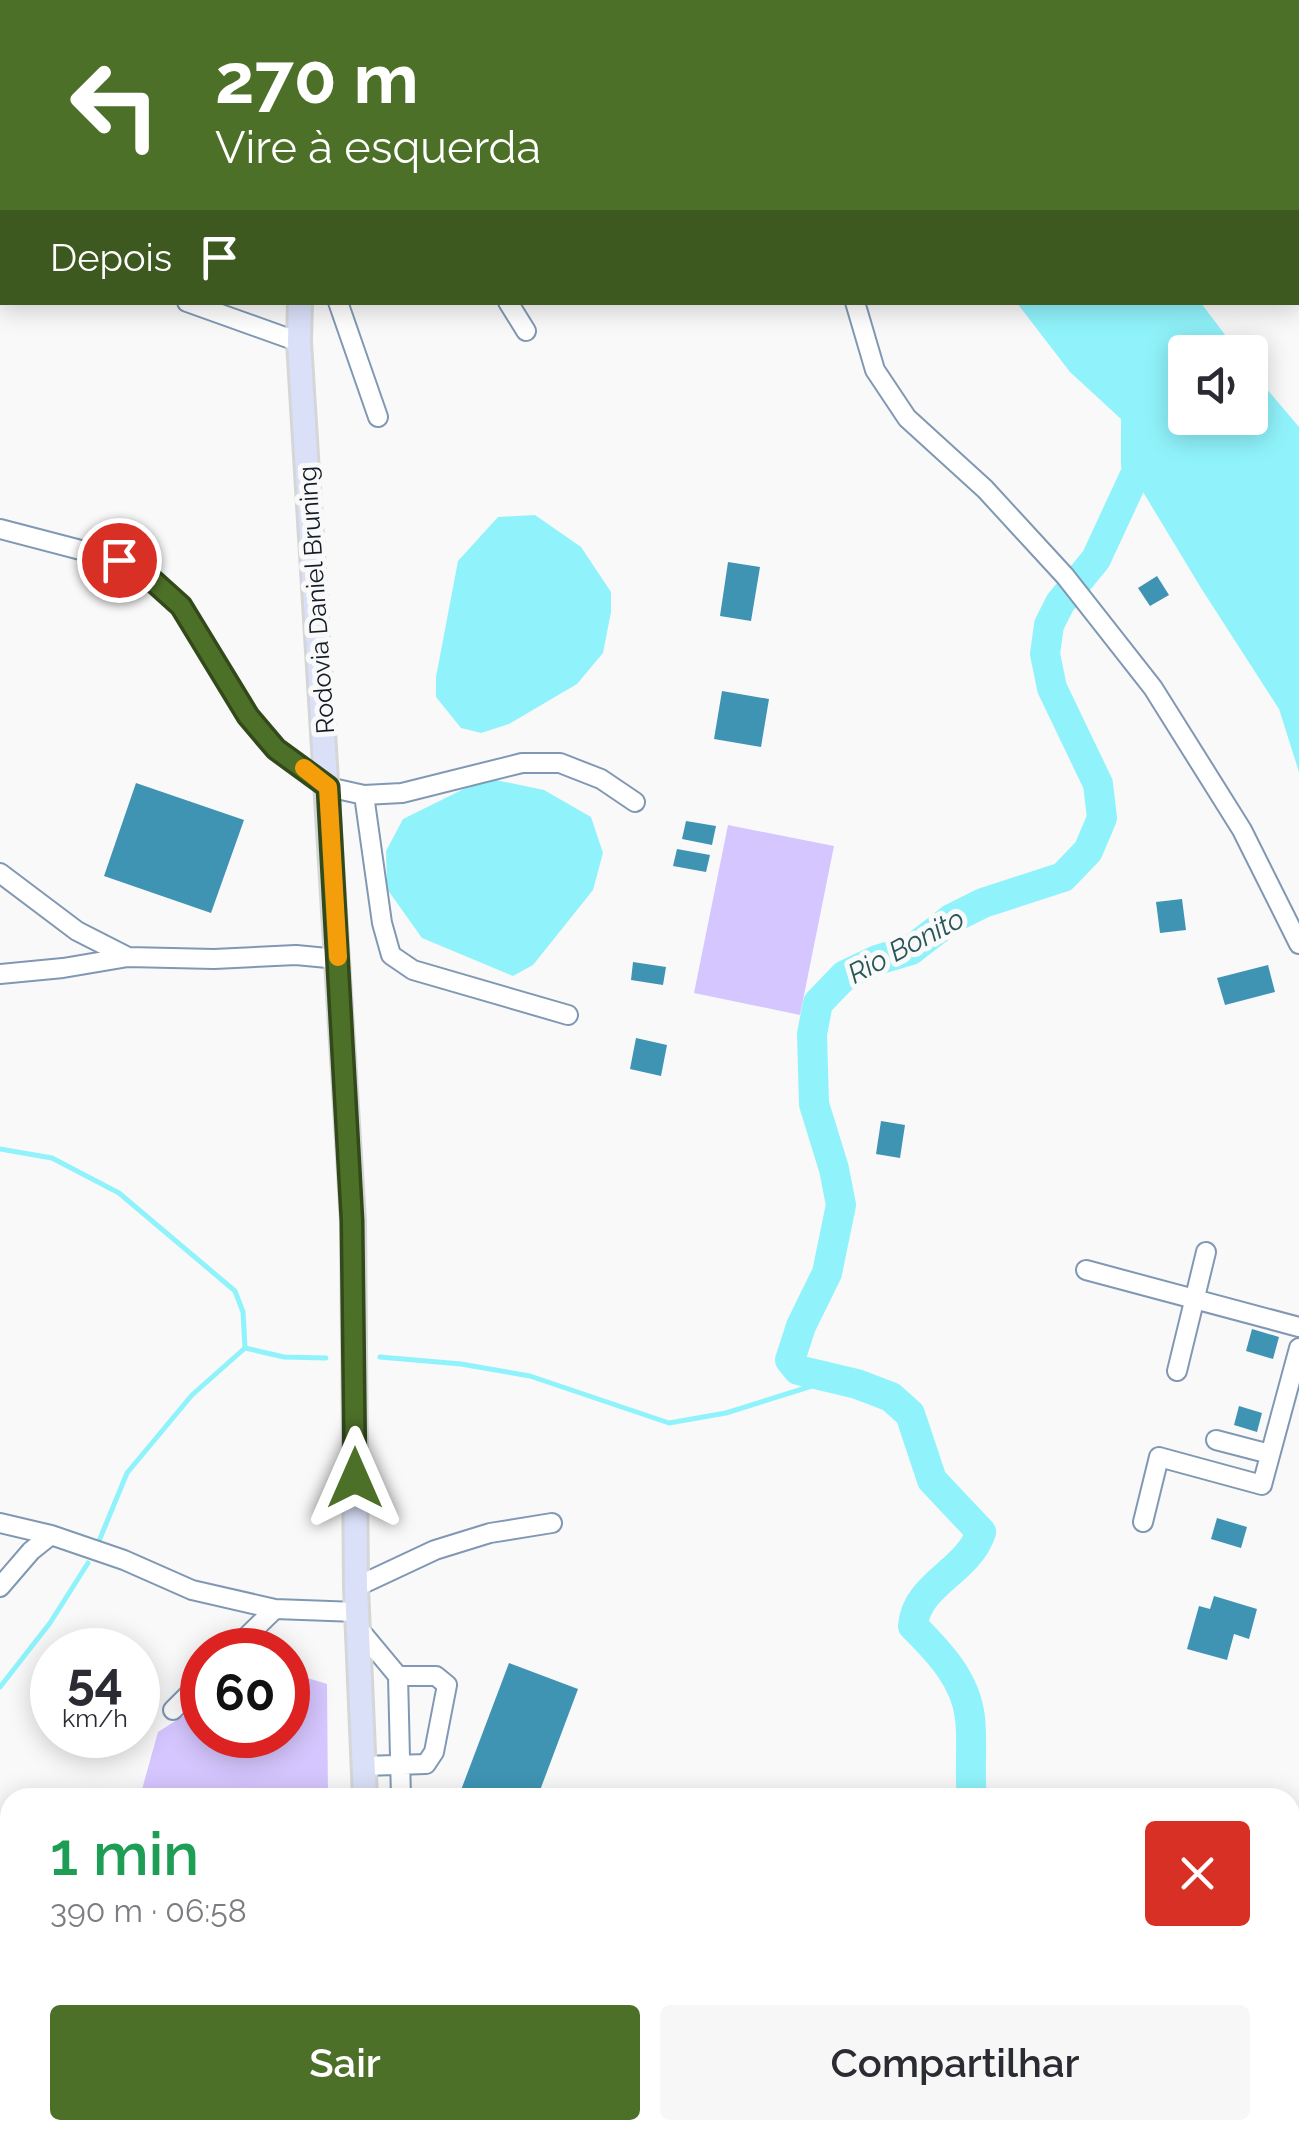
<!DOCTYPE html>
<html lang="pt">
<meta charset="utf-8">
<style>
:root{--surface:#fff;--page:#f7f7f7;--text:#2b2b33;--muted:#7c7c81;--accent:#4d7028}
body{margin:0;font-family:Raleway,sans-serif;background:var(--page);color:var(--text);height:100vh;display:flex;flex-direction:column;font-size:38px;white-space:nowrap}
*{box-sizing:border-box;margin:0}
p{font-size:32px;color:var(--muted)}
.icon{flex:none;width:55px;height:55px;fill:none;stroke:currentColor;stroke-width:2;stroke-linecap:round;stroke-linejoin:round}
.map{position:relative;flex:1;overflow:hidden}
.sheet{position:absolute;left:0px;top:1788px;width:1300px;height:352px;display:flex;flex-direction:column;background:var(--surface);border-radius:30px 30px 0 0;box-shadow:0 5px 25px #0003}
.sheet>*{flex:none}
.banner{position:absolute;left:0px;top:0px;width:1300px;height:305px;box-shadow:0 5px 25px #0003;background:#4d7028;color:#fff;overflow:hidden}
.buttons{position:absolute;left:1168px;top:335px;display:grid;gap:20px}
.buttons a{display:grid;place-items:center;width:100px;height:100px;border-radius:10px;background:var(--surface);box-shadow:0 5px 25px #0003;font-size:50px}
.speed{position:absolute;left:30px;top:1628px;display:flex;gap:20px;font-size:50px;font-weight:700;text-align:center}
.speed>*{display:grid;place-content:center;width:130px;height:130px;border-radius:50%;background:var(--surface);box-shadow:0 5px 25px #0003;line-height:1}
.speed small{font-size:25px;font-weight:400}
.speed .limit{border:15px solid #d22;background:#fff;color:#111}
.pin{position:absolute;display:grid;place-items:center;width:85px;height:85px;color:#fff;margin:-42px;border:5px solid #fff;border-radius:50%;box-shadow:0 2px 10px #0007}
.me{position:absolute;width:110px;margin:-55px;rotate:0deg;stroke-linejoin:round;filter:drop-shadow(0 0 8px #0008)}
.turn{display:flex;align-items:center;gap:35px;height:210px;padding:0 50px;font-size:45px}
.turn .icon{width:130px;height:130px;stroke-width:2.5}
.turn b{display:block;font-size:70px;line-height:85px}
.then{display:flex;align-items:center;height:95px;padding:0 50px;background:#0003;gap:20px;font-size:38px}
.round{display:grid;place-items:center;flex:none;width:105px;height:105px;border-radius:10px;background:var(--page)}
.overview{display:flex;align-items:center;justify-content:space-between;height:170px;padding:0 50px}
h1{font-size:60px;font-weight:600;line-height:75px;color:#1e9e55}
.primary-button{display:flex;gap:20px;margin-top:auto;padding:20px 50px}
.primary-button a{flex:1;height:115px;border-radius:10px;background:var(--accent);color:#fff;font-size:40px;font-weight:600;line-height:115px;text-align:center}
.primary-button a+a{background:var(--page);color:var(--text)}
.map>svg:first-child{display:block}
.green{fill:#d6c6ff}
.water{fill:#90f3fb}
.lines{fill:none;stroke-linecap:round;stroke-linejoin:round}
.stream{stroke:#90f3fb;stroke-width:5}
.river{stroke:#90f3fb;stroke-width:30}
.building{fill:#3f94b4}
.minor-casing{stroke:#8098b3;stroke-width:22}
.major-casing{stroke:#d5d6d8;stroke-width:28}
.minor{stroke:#fff;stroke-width:18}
.major{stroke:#dae0f8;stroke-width:22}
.route-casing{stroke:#32491a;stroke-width:25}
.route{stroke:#4d7028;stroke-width:18}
.slow{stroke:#f59e0b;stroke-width:18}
.labels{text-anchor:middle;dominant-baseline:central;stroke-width:10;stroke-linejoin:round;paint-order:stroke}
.street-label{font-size:25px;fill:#131c26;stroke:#f9f9f9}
.water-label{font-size:28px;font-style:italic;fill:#295659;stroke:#f9f9f9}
</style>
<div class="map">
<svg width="1299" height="2138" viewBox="0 0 1299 2138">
<rect width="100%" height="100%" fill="#f9f9f9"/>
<path class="green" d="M728,825L834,846L800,1015L694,993Z
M291,1673L327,1684L328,1797L145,1798L141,1793L158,1732L202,1704V1735H288V1674Z"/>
<path class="water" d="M1017,303H1201L1238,352H1185V418H1250V369L1299,427V772L1279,709L1201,588L1134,477L1121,467V419L1070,372Z
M535,515L581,547L611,592V612L603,653L577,684L509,724L481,733L461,728L436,697V677L458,561L498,517Z
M486,778L544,790L591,817L603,853L593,890L533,965L513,976L422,938L387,889L386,851L403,819Z"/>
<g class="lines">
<path class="stream" d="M0,1149L52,1158L119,1193L235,1291L243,1312L245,1348
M245,1348L284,1357L326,1358
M380,1357L461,1364L530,1376L669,1423L726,1413L812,1386L821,1375
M99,1541L127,1473L192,1395L245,1348
M0,1687L50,1623L88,1563"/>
<path class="river" d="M972,1798C969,1771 973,1745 970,1718C966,1680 939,1652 913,1626C916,1584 968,1572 981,1532L932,1480L910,1414L891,1397L857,1384L798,1370L790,1360L801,1326L827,1273L841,1205L834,1169L814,1104L812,1034L818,1003L845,975L877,960L911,950L951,919L983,903L1063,877L1088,851L1102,818L1098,784L1052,688L1045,654L1049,625L1060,603L1096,559L1134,477L1189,418
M1126,2130L1130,2138"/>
</g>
<path class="building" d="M728,562L760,567L751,621L720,616Z
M1157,576L1169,595L1150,606L1138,588Z
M722,691L769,699L761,747L714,739Z
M136,783L244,820L211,913L104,876Z
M686,821L716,826L712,845L682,839Z
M677,849L710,855L706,872L673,866Z
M1182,899L1186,930L1160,933L1156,902Z
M633,962L666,967L663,985L631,980Z
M1268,965L1275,992L1225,1005L1217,978Z
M636,1038L667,1045L661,1076L630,1069Z
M881,1121L905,1125L900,1158L876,1154Z
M1252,1329L1279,1337L1273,1359L1246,1351Z
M1239,1406L1262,1413L1257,1432L1234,1425Z
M1217,1518L1247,1527L1241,1548L1211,1539Z
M1214,1596L1257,1609L1249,1639L1234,1634L1227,1660L1187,1649L1199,1606L1210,1609Z
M509,1663L578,1689L539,1793L549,1798H458Z"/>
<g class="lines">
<defs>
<path id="minor" d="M1067,0L1068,2
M0,81L2,83
M0,249H2
M187,302L299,342
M338,302L378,417
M508,302L526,331
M855,302L875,370L907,418L985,489L1065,576L1153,688L1242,830L1299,944
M0,529L119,560L151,579L181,606L248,716L276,749L328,787L364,795L382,923L391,955L413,970L568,1015
M364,795L402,793L522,763H560L601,779L635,802
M0,873L77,931L128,957
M0,974L63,968L128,957L214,959L296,955L338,959
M1086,1270L1299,1327
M1177,1371L1206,1252
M1216,1440L1270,1454
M1143,1522L1159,1457L1262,1485L1299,1348
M0,1523L51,1535L124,1560L192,1590L275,1609L357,1612
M0,1587L31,1551L51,1535
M356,1587L435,1550L490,1533L552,1523
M358,1628L398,1676L401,1798
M233,1650L275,1609
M173,1710L202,1681
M364,1766L426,1764L434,1752L447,1685L436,1676H398
M328,2130L331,2138"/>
<path id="major" d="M317,2L318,0
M300,302L299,342L353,1221L356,1587L365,1798
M380,2130V2138"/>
</defs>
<use href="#minor" class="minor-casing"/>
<use href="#major" class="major-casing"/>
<use href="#minor" class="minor"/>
<use href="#major" class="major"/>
</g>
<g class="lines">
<defs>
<path id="route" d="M119,560L151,579L181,606L248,716L276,749L328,787L352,1221L355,1478"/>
</defs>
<use href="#route" class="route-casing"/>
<use href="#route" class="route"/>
<path class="slow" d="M304,768L328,787L338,957"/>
</g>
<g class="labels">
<g class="street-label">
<text transform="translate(316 600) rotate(-94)">Rodovia Daniel Bruning</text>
</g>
<g class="water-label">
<text transform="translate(906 946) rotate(-28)">Rio Bonito</text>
</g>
</g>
</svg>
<div class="buttons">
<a><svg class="icon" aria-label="sound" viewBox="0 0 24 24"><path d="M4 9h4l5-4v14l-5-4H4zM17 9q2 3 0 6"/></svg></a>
</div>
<div class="speed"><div>54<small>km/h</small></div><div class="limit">60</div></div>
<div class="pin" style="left:119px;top:560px;background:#d93025"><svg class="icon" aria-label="arrive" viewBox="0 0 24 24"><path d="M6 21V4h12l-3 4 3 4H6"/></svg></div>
<svg class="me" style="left:355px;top:1478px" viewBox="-20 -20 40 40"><path d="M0-17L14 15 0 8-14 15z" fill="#4d7028" stroke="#fff" stroke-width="4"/></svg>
<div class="banner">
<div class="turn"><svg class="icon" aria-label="left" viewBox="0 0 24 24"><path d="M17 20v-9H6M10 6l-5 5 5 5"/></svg><div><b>270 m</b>Vire à esquerda</div></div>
<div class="then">Depois<svg class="icon" aria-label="arrive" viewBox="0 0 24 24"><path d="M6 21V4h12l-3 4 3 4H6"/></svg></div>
</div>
<section class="sheet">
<div class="overview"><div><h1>1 min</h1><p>390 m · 06:58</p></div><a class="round" style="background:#d93025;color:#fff"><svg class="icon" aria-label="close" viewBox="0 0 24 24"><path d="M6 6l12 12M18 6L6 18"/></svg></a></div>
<div class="primary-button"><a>Sair</a><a>Compartilhar</a></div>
</section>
</div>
